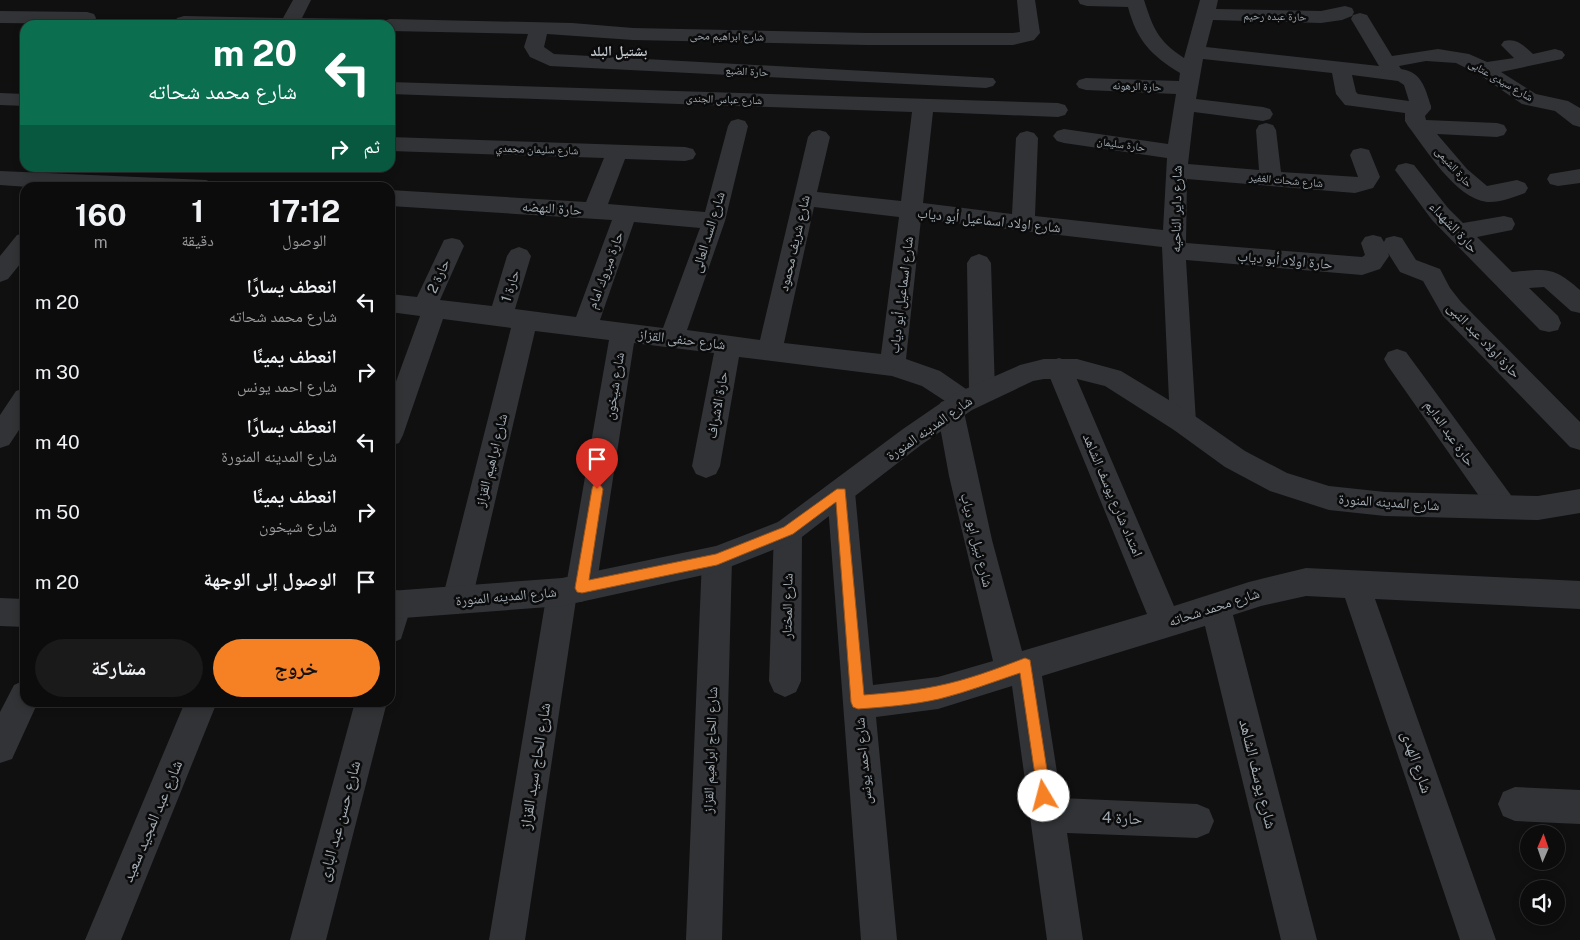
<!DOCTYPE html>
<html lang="ar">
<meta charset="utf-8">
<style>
:root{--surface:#0c0c0d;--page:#1a1a1b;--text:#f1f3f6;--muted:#9a9b9d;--line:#2c2c2e;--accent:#f58124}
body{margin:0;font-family:"Public Sans","Noto Naskh Arabic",sans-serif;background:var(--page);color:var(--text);direction:rtl;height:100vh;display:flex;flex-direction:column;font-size:19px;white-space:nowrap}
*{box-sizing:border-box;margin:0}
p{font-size:16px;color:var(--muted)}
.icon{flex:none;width:28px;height:28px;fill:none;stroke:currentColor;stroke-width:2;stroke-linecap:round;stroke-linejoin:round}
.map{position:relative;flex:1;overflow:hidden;direction:ltr}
.panel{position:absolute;left:20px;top:182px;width:375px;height:525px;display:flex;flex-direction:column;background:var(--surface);border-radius:15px;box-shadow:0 2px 8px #0003,0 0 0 1px var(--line);direction:rtl}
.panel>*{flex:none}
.top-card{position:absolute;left:20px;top:20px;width:375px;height:152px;border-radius:15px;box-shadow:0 2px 8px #0003,0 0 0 1px var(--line);direction:rtl;background:#0b6e4f;color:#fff;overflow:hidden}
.needle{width:32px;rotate:2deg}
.fabs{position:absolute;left:1520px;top:825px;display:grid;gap:10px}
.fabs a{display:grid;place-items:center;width:45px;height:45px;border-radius:50%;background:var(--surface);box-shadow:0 2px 8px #0003,0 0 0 1px var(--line);font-size:25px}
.pin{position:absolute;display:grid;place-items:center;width:42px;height:42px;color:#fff;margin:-51px -21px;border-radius:50% 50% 50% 0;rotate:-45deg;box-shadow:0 0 5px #0007}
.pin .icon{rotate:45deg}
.me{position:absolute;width:55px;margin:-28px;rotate:352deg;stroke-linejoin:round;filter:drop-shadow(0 0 4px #0008)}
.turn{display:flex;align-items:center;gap:18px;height:105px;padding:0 15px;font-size:22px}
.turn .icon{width:65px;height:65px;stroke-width:2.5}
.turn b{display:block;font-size:35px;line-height:42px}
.then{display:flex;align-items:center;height:48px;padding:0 15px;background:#0003;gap:10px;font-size:19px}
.eta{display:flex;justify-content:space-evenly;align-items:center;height:85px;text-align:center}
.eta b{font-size:30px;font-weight:700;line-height:35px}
.button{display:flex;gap:10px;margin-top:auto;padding:10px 15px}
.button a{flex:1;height:58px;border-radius:30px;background:var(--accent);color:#111;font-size:20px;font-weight:700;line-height:58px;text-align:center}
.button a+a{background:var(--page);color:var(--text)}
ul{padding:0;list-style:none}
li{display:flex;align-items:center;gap:15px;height:70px;padding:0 15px}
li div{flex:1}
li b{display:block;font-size:19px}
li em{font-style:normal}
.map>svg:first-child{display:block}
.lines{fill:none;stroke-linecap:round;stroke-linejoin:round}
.minor{fill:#313336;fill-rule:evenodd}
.tertiary{fill:#313336;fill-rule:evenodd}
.route{fill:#f58124;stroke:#9f5417}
.labels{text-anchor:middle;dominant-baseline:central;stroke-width:5;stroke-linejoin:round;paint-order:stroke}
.far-street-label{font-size:11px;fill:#a0aab2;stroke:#0b0b0c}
.far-quarter-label{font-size:14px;font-weight:bold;fill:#c1c8ce;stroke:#0b0b0c}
.street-label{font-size:14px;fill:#a0aab2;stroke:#0b0b0c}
.near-street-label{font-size:16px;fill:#a0aab2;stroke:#0b0b0c}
</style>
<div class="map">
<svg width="1580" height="940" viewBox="0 0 1580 940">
<rect width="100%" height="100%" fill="#101011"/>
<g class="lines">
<path class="minor" d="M293,0H311L302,18L370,19L377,21L379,25H177L175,22L177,18L184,16L283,18Z
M1017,0H1035L1040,33L1034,40L1013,45H867L633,40L547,34L544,47L554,54L993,78L996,82L993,86L986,88L550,66L530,57L524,47L528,34L390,31V25H381L383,21L390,19L572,23L633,28L867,33H1013L1020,32Z
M1078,0H1144C1153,28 1158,41 1184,58L1200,0H1218L1216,9L1321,11L1345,6L1352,8L1354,12L1352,16L1342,20L1321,23L1213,20L1206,47L1379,66L1351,19L1353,15L1360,13L1367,15L1392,56L1438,49L1469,54L1487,62L1514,58L1501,45L1504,41C1517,38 1524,46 1533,54L1555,49L1562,51L1565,55L1562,59L1501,72L1536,94L1568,101L1580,108V127L1573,125L1555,111L1522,104L1480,75L1456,63L1426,61L1399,66L1401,69C1422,72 1425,88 1431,106V109L1425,116L1426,120L1497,123L1504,125L1507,130L1504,135L1497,137L1437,134L1467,169L1487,186L1517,180L1525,183L1528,188L1525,193C1514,197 1499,203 1487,202C1455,198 1426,149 1408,126L1405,121V113L1345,105L1336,94L1332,73L1203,59L1196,99L1263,107L1270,109L1273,114L1270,119L1263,121L1194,112L1188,164L1259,170L1256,130L1259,125L1266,123L1273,125L1276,130L1281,172L1358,177L1350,155L1353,150L1361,148L1369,150L1380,177L1373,188L1355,193L1187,179L1186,243L1362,257L1365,255L1361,243L1365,237L1373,235L1381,237L1384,242L1386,238L1394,236L1402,238L1416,260L1440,269L1450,288L1461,302L1580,422V450L1570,447L1443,316L1423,281L1400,272L1388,253L1389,256L1380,269L1362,275L1186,260L1196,422L1192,430L1183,433L1174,430L1170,422L1162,247L921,219L906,359L940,371L969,391L967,263L971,257L979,254L987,257L991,263L995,392L991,399L982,403L975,400L972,410L964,412L992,540L1022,651L1147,614L1046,368L1050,361L1059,358L1068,361L1072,368L1174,606L1249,582L1306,568L1580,581V609L1375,599L1496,940H1460L1345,598L1306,596L1261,606L1233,615L1317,940H1281L1205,626L1042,676L1061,798L1197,804L1209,809L1214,821L1209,833L1197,838L1067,833L1083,940H1047L1012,686L938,709L876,717L897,940H861L827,492L831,483L841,480L851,483L855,492L873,685L938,677L993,661L949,476L937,410L941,402L945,401L922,386L892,376L739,357L720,466L716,474L706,478L696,474L692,466L714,353L634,343L596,588L592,598L581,602L576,600L525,940H489L547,592L551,582L562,578L567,580L609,340L535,331L472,600L468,610L457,614L446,610L442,600L511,328L443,319L403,435L399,443L390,446V398L420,316L390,312V294L417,297L444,240L452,238L460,240L464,246L440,300L492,306L507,256L511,250L519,247L527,250L531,256L515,309L576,317L612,220L390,206V190L586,202L604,158L390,151V137L685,147L693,149L696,154L693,159L685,161L625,159L608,204L705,212L728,126L731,121L738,119L745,121L748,126L725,221L687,330L760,340L808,137L812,132L819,130L826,132L830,137L817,192L901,201L912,112L390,94V82L1058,103L1065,105L1068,110L1065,115L1058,117L933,112L923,203L1012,214L1016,138L1020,133L1027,131L1034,133L1038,138L1035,216L1163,230L1167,158L1064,143L1057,141L1053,136L1057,131L1064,129L1168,144L1176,94L1086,90L1079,88L1076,84L1079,80L1086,78L1179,81L1180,73C1151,55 1137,41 1128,7L1087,6L1080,4ZM1352,75L1398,81L1404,85L1409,101L1358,94L1356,92ZM814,207L899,217L881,354L784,343ZM634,222L700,228L663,328L600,320Z
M0,11L87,12L94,14L96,18L94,22L87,24L0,23Z
M0,93L25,94V106L0,105Z
M1406,163L1414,165L1448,208L1463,223L1504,216L1512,218L1515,224L1512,230L1477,237L1512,272C1547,269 1553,266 1580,290V313L1571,311L1544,287L1529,288L1558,316L1561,323L1558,330L1549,332L1540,330L1432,220L1395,170L1398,165Z
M1580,169V183L1558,186L1550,184L1547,179L1550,174Z
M0,171L206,180L214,183L217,188H42L0,185Z
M25,233V258L8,279L0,282V256L17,235Z
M1397,349L1406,352L1513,498L1517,507L1513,516L1503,519L1493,516L1388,366L1384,359L1388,352Z
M25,388V421L9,445L0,448V415L16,391Z
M788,518L798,522L802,531L801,681L796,692L785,697L774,692L769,681L774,531L778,522Z
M717,546L727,550L732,559L722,940H686L702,559L707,550Z
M397,590L408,594L412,604L401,639L390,644V593Z
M25,680V702H38L12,759L0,763V712L14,685Z
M185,702H217L121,940H85Z
M355,702H387L326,940H290Z
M1515,787L1580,790V824L1515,821L1503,816L1498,804L1503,792Z"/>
<path class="tertiary" d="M1044,359H1077L1121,371L1192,414L1245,451L1287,473L1329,486L1385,492L1538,496L1580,489V513L1538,520L1385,516L1329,510L1270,491L1225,467L1174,430L1105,386L1077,379H1044L1033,381L972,410L921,445L798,540L717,572L562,606L390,619V591L562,578L716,546L778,522L903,429L954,394L1020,365Z
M0,598L25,599V627L0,626Z"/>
</g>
<path class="route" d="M597,484L601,486L603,489L589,580L716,554L784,527L837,489H845L864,695C888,693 913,691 937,686C967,680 996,669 1025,658L1030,660L1051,796L1049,801L1044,803L1040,801L1038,796L1020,673C993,682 967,692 939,699C912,705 885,707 858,709L853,707L851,702L836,502L793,534L717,565L582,593L577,592L575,588L592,489L593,486Z"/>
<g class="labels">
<g class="far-street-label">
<text transform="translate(1275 16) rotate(1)">حارة عبده رحيم</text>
<text transform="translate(727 36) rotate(1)">شارع ابراهيم محى</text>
<text transform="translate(747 71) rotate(3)">حارة الضبع</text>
<text transform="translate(1501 80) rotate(30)">شارع سيدى عتابى</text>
<text transform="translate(1137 86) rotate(2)">حارة الرهونه</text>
<text transform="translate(724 99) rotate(2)">شارع عباس الجندى</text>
<text transform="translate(1121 144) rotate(8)">حارة سليمان</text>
<text transform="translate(537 149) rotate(2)">شارع سليمان محمدي</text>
<text transform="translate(1454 167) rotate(48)">حارة الشيمى</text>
<text transform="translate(1286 180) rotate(5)">شارع شحات الغفير</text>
</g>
<g class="far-quarter-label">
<text x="619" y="51">بشتيل البلد</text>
</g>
<g class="street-label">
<text transform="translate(552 208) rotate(4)">حارة النهضه</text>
<text transform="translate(1176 209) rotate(-89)">شارع داير الناحيه</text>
<text transform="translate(989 220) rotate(6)">شارع اولاد اسماعيل أبو دياب</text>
<text transform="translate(1454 227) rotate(47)">حارة الشهداء</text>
<text transform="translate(708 232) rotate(-73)">شارع السد العالى</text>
<text transform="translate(794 243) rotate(-77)">شارع شريف محمود</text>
<text transform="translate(1285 260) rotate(5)">حارة اولاد أبو دياب</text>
<text transform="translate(605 270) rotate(-70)">حارة مبروك امام</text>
<text transform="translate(438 276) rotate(-66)">حارة 2</text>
<text transform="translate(510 286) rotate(-73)">حارة 1</text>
<text transform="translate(901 295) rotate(-83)">شارع اسماعيل أبو دياب</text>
<text transform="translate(682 339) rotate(7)">شارع حنفى القزاز</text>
<text transform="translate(1484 340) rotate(46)">حارة اولاد عبد النبى</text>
<text transform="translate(614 386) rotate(-81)">شارع شيخون</text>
<text transform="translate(717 405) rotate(-80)">حارة الاشراف</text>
<text transform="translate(929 428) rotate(-35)">شارع المدينه المنورة</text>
<text transform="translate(1450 433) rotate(55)">حارة عبد الدايم</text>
<text transform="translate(491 460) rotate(-76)">شارع ابراهيم القزاز</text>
<text transform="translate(1113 495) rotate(67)">امتداد شارع يوسف الشاهد</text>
<text transform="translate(1389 502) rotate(4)">شارع المدينه المنورة</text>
<text transform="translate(977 540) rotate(76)">شارع نبيل ابو دياب</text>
<text transform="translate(506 596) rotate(-5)">شارع المدينه المنورة</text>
<text transform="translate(787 606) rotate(-89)">شارع المختار</text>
<text transform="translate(1214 607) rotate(-18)">شارع محمد شحاته</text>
<text transform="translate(710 750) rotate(-88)">شارع الحاج ابراهيم القزاز</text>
<text transform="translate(863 761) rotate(-95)">شارع احمد يونس</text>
</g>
<g class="near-street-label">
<text transform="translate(1417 762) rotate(71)">شارع الهدى</text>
<text transform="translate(535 766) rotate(-81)">شارع الحاج سيد القزاز</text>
<text transform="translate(1258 774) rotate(76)">شارع يوسف الشاهد</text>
<text transform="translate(1122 818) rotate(2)">حارة 4</text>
<text transform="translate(152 821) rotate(-67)">شارع عبد المجيد سعيد</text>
<text transform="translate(339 821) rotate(-75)">شارع حسن عبد البارى</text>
</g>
</g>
</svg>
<div class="fabs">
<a><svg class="needle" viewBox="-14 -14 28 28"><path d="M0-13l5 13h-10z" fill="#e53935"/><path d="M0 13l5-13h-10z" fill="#9a9b9d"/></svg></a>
<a><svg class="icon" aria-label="sound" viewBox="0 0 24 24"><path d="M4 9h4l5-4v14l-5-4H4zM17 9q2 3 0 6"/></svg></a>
</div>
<div class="pin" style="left:597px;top:489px;background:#d93025"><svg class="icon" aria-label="arrive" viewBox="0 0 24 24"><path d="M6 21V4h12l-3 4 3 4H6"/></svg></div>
<svg class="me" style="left:1044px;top:796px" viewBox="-20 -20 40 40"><circle r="19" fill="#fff"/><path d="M0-13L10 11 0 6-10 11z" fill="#f58124"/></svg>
<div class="top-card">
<div class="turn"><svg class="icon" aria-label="left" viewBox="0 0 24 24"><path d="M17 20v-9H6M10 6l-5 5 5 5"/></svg><div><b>20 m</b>شارع محمد شحاته</div></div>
<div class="then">ثم<svg class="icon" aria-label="right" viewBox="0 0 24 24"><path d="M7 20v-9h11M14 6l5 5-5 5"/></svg></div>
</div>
<section class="panel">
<div class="eta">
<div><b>17:12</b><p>الوصول</p></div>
<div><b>1</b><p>دقيقة</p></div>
<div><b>160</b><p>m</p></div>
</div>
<ul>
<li><svg class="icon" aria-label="left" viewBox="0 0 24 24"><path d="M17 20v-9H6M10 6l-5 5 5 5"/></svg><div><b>انعطف يسارًا</b><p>شارع محمد شحاته</p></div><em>20 m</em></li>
<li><svg class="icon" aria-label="right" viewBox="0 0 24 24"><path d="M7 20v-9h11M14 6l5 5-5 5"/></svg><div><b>انعطف يمينًا</b><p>شارع احمد يونس</p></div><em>30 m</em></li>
<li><svg class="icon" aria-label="left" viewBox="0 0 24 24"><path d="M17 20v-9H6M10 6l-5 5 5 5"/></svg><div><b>انعطف يسارًا</b><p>شارع المدينه المنورة</p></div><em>40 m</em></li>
<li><svg class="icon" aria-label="right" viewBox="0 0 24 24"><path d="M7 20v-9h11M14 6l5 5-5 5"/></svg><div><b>انعطف يمينًا</b><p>شارع شيخون</p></div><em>50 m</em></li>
<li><svg class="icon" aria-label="arrive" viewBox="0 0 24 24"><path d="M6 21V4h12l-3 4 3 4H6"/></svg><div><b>الوصول إلى الوجهة</b></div><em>20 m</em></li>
</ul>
<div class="button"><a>خروج</a><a>مشاركة</a></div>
</section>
</div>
